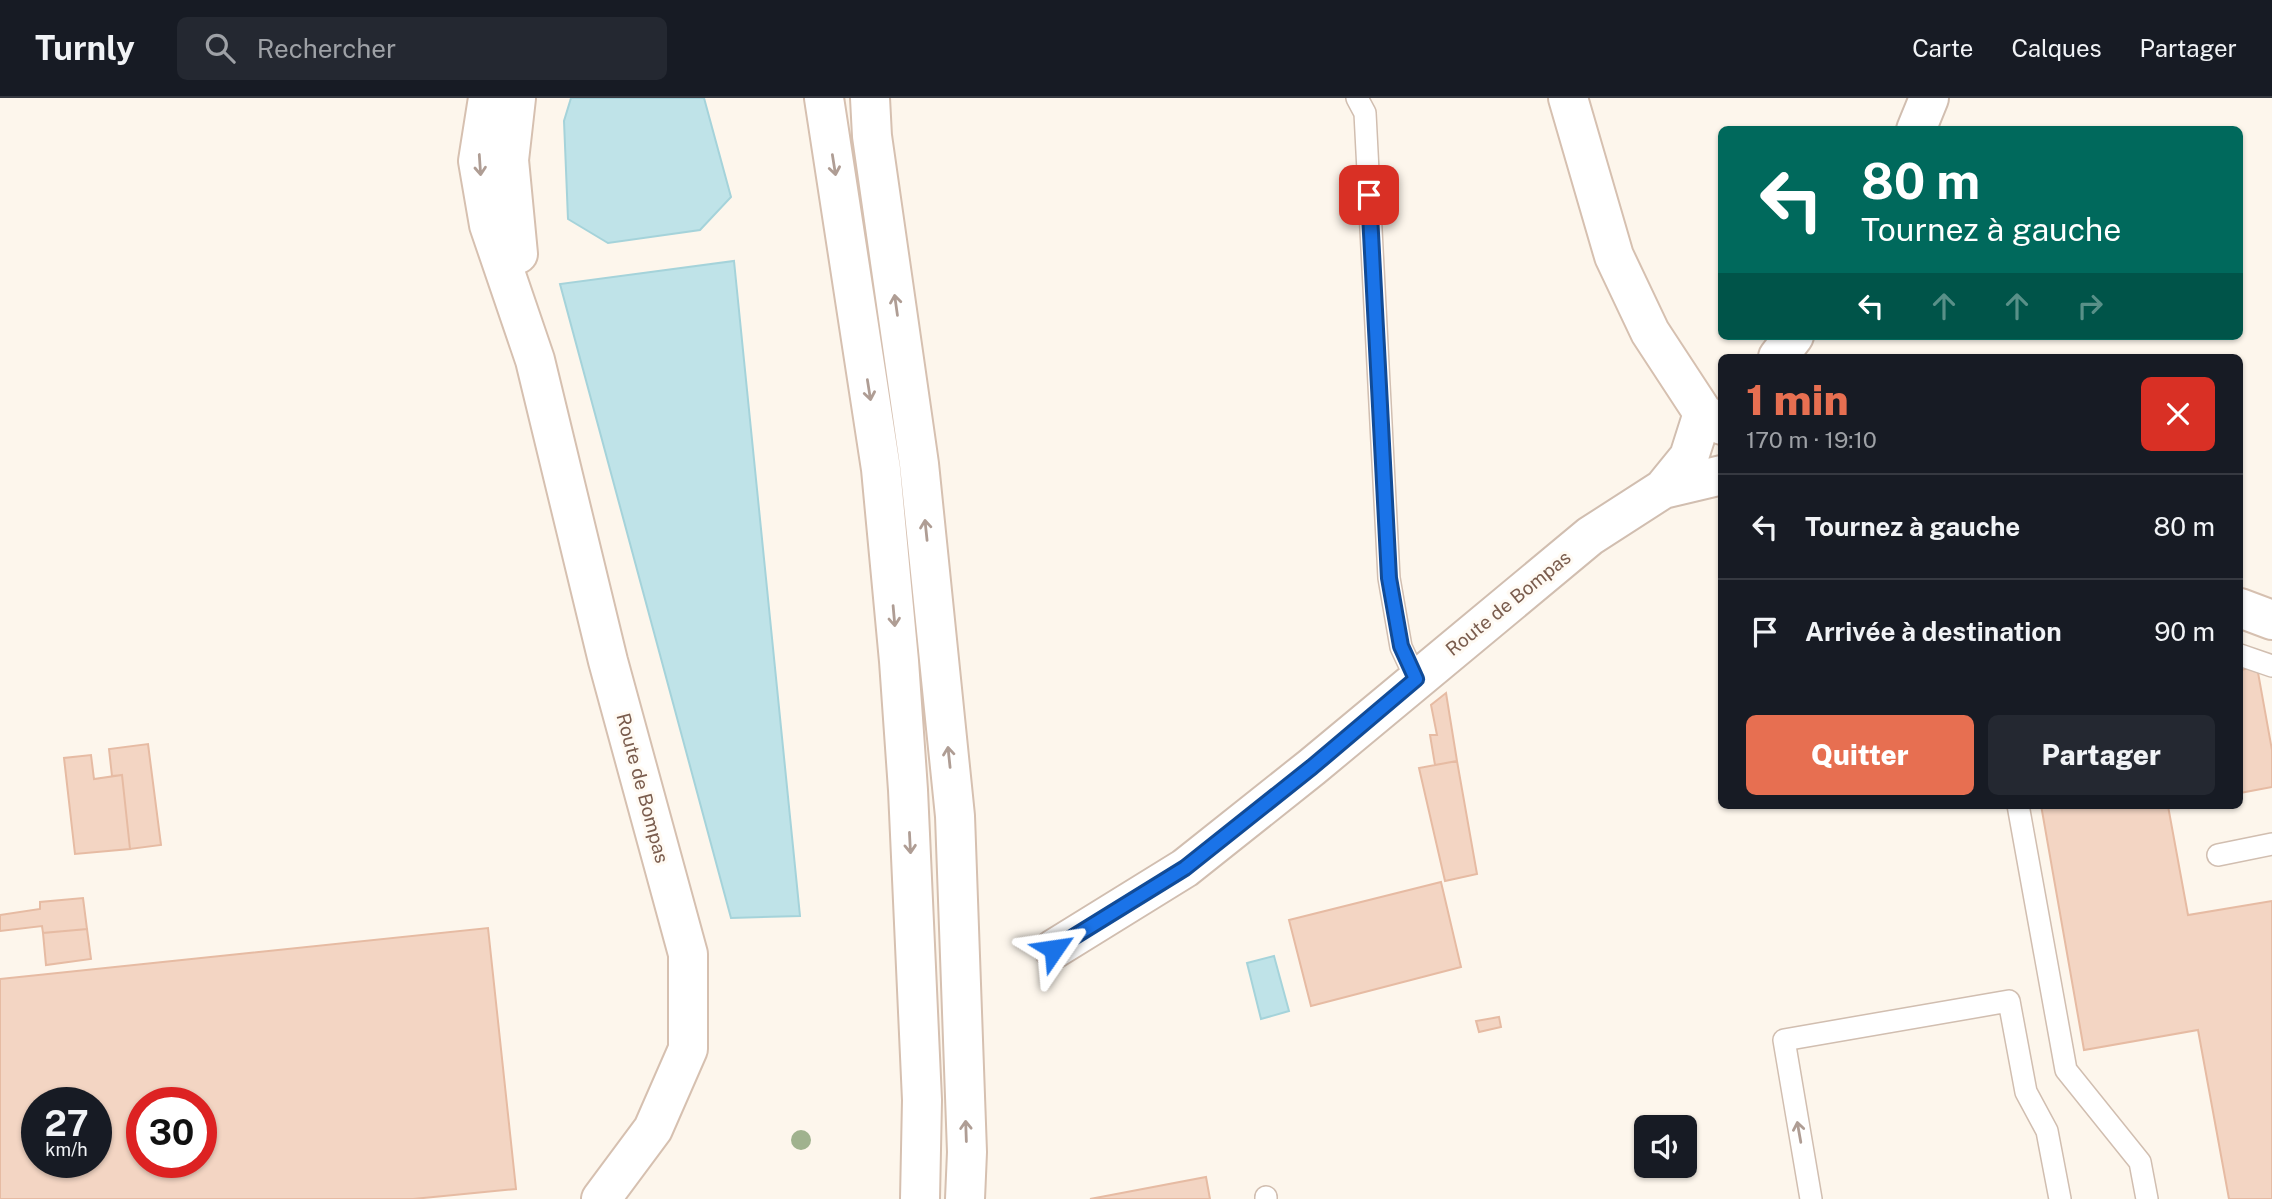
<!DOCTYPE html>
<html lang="fr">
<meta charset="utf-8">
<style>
:root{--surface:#171b24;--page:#242831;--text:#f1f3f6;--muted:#9ea1a6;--line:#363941;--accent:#e76f51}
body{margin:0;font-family:"Public Sans",sans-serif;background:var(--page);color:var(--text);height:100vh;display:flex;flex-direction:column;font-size:26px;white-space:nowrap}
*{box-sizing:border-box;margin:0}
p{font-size:23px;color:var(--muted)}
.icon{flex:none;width:38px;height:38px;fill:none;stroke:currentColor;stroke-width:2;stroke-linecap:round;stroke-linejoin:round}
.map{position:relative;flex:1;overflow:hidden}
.drawer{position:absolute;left:1718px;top:256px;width:525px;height:455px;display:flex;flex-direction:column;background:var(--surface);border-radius:10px;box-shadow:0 2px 5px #0004}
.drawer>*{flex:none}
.top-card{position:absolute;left:1718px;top:28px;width:525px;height:214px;border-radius:10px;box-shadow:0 2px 5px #0004;background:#00695c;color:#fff;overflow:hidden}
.fabs{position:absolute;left:1634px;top:1017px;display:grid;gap:14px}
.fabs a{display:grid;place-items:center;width:63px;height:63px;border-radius:10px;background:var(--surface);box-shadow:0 2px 5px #0004;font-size:35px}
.speed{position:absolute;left:21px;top:989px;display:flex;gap:14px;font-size:35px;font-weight:700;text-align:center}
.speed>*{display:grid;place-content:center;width:91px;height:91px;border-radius:50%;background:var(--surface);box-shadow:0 2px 5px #0004;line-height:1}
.speed small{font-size:18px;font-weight:400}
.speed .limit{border:10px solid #d22;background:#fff;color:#111}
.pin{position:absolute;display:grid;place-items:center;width:60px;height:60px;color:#fff;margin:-30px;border-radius:14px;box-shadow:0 4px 10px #0006}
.me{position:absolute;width:77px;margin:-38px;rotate:58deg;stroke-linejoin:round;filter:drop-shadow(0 0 5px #0008)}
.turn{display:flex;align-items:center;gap:24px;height:147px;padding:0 28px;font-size:32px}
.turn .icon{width:91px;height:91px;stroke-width:2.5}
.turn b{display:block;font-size:49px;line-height:60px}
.lanes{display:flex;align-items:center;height:66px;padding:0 28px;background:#0003;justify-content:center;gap:35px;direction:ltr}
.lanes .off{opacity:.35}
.round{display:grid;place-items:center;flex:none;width:74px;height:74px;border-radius:10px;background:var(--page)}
.summary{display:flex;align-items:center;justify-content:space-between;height:119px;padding:0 28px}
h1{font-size:42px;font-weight:800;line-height:52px;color:var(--accent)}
.action{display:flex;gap:14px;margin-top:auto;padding:14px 28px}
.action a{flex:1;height:80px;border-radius:10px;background:var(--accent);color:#fff;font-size:28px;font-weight:800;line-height:80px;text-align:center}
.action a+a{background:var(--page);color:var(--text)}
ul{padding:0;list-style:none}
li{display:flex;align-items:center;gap:21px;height:105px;padding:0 28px;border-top:2px solid var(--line)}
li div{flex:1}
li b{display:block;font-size:26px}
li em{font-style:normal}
header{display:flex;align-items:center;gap:42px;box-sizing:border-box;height:98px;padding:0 35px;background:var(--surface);border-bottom:2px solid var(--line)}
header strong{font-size:33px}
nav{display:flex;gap:38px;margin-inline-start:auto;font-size:24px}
.search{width:490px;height:63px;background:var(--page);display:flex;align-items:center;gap:18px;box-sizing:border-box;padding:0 24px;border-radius:10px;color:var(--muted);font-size:26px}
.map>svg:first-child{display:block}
.water{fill:#bfe3e8;stroke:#a5d3da;stroke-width:2}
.building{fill:#f3d5c3;stroke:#e6bba3;stroke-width:2;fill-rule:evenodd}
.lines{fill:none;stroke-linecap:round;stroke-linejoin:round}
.service-casing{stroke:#d1beb0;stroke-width:24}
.minor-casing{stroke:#d1beb0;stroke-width:42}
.secondary-casing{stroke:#d6c0b0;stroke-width:42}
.service{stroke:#fff;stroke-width:21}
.minor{stroke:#fff;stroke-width:38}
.secondary{stroke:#fff;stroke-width:38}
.tree{fill:#a0b28e}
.oneway{stroke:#af9d94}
.route-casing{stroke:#114b97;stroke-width:18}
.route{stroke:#1a73e8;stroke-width:12}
.labels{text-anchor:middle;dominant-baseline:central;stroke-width:6;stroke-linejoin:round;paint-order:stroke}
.street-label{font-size:19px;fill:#7a5c4d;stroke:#fffaf3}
</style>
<header>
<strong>Turnly</strong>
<div class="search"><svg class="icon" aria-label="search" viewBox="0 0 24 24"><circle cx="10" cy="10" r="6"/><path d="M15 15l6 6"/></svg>Rechercher</div>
<nav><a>Carte</a><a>Calques</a><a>Partager</a></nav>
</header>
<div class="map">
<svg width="2272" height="1101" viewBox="0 0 2272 1101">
<rect width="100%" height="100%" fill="#fdf6ec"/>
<path class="water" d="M571,0H704L731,99L700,132L608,145L568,121L564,23Z
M734,163L800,818L731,820L560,186Z
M1274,858L1289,913L1261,921L1247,865Z"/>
<path class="building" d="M2257,569L2272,652V689L2240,695V572Z
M1446,595L1457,663L1435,667L1430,637H1437L1431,607Z
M148,646L161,747L130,751L122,677L112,678L109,651Z
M91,657L94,681L122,677L130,751L75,756L64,660Z
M1457,663L1477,776L1445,783L1419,670Z
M2041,707H2174L2168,708L2188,817L2272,803V1101H2229L2198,932L2084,952Z
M1441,784L1461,869L1311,908L1289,822Z
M83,800L87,831L43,835L42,828L0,833V817L40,811V804Z
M488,830L516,1091L413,1101H0V881ZM37,1004H96V1064H37ZM142,1004H201V1064H142Z
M87,831L91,861L46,867L43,835Z
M1499,919L1501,929L1479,934L1476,923Z
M1206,1079L1210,1101H1090Z"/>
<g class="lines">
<defs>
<path id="service" d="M1357,0L1365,15L1389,480L1401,549L1416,581
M2240,557L2272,568
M2018,707L2066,972L2140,1064L2147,1101
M2218,757L2272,746
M1266,1099V1101
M1811,1101L1784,942L2009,903L2026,994L2047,1033L2060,1101"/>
<path id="minor" d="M1916,32L1929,0
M1778,259L1794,238
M1663,391L1722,377
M1054,851L1185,770L1312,669L1590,438L1663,391L1689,359L1703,315"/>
<path id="secondary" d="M488,0L478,63L489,127L535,262L608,563L688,856V951L653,1031L601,1101
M516,0L509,62L518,156
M824,0L881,371L899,563L908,692L922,1002L920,1101
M870,0L872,38L919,366L955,718L967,1054L965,1101
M1568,0L1614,158L1650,234L1703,315L1722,327
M2240,510L2272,522"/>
</defs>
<use href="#service" class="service-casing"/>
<use href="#minor" class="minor-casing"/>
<use href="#secondary" class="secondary-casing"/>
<use href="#service" class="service"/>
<use href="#minor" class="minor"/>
<use href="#secondary" class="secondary"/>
</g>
<circle class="tree" cx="801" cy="1042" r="10"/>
<defs><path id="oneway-shaft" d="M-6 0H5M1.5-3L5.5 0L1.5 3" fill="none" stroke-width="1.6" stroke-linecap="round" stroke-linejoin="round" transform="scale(1.75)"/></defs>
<g class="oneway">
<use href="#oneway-shaft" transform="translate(480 67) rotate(86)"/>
<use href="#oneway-shaft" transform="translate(834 67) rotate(81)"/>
<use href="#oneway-shaft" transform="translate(896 207) rotate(-98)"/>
<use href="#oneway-shaft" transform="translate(869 292) rotate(81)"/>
<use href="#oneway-shaft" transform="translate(926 432) rotate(-96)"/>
<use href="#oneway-shaft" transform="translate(894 518) rotate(85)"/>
<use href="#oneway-shaft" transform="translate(949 659) rotate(-96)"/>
<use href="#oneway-shaft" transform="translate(910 745) rotate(87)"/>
<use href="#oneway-shaft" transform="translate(966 1033) rotate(-92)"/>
<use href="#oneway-shaft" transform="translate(1799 1034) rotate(-100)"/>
</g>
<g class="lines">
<defs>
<path id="route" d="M1054,851L1185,770L1312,669L1416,581L1401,548L1389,480L1369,97"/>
</defs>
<use href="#route" class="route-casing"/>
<use href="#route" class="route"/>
</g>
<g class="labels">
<g class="street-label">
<text transform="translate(1508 505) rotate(-39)">Route de Bompas</text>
<text transform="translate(643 690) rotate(75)">Route de Bompas</text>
</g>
</g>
</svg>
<div class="fabs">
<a><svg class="icon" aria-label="sound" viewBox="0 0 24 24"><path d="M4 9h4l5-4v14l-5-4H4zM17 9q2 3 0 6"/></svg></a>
</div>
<div class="speed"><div>27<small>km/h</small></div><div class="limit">30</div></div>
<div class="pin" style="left:1369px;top:97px;background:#d93025"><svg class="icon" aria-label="arrive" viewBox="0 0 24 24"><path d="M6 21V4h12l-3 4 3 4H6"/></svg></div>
<svg class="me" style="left:1054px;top:851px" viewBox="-20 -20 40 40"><path d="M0-17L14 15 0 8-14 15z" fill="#1a73e8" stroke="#fff" stroke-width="4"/></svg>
<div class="top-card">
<div class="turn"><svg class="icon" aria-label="left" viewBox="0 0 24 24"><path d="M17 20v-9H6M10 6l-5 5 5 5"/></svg><div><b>80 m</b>Tournez à gauche</div></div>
<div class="lanes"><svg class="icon" aria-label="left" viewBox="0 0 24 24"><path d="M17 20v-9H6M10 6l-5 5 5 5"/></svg><svg class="icon off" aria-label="ahead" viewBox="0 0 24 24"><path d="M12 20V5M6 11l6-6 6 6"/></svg><svg class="icon off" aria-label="ahead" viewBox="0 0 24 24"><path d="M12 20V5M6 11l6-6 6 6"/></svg><svg class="icon off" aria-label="right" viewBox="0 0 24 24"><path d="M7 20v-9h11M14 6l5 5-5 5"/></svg></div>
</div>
<section class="drawer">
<div class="summary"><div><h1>1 min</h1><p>170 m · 19:10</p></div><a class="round" style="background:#d93025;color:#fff"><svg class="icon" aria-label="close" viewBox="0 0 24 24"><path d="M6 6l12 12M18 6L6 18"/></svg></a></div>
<ul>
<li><svg class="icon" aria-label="left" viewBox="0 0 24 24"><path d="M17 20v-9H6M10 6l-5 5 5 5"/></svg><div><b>Tournez à gauche</b></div><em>80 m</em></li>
<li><svg class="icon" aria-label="arrive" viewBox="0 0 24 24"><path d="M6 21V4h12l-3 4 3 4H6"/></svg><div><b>Arrivée à destination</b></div><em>90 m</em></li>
</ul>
<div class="action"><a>Quitter</a><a>Partager</a></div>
</section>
</div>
